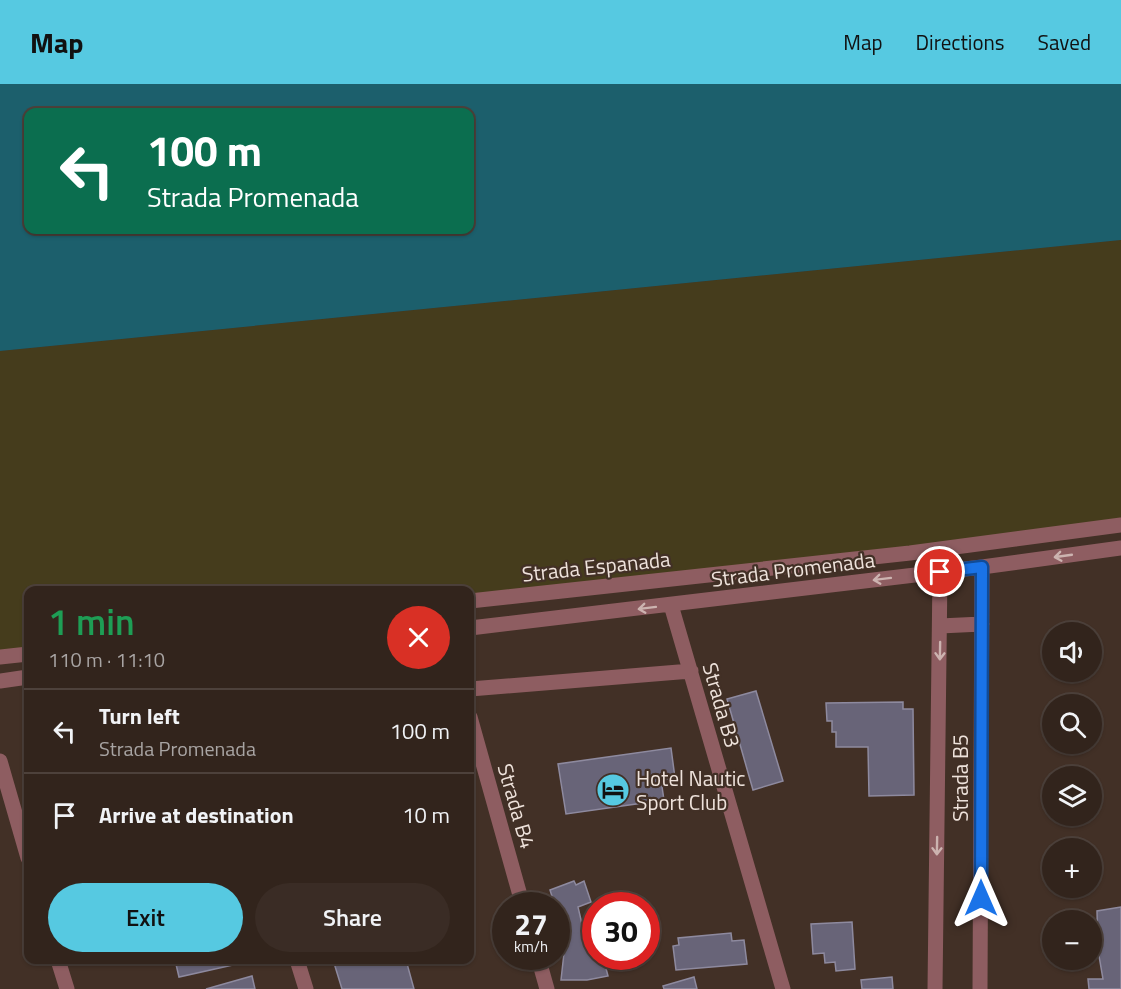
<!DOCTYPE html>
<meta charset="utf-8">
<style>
:root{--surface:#32241c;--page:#3a2c25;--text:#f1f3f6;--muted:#a8a4a3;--line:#4d413b;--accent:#56c9e1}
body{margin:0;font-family:"Titillium Web",sans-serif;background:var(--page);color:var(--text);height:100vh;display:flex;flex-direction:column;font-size:22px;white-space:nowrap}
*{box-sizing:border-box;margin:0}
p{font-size:20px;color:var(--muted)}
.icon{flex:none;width:33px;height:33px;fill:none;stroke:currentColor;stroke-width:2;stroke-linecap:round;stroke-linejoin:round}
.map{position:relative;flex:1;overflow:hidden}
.side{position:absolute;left:24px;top:502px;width:450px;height:378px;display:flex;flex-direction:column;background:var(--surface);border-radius:12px;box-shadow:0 2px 4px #0004,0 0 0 2px var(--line)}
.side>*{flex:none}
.banner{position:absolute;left:24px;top:24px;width:450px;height:126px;border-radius:12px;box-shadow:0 2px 4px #0004,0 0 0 2px var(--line);background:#0b6e4f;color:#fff;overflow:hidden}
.fabs{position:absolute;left:1042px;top:538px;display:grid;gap:12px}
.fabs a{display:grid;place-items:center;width:60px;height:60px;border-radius:50%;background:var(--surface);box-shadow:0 2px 4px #0004,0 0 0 2px var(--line);font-size:30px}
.speed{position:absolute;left:492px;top:808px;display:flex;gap:12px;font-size:30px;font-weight:700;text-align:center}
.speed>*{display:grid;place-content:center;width:78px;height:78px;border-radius:50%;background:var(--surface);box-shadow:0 2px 4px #0004,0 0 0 2px var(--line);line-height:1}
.speed small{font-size:15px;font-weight:400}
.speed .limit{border:9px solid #d22;background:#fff;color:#111}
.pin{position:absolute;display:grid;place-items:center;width:51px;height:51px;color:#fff;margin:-26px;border:3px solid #fff;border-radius:50%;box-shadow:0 2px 6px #0007}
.me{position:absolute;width:66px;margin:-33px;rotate:0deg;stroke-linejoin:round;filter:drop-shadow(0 0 4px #0008)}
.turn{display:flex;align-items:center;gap:21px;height:126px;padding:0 24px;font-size:27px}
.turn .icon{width:78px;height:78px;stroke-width:2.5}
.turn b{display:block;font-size:42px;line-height:51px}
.round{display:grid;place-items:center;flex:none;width:63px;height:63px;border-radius:32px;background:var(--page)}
.overview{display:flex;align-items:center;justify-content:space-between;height:102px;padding:0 24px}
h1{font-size:36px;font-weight:600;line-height:45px;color:#1e9e55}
.cta{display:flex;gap:12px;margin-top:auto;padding:12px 24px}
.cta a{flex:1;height:69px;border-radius:36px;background:var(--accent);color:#111;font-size:24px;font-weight:600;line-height:69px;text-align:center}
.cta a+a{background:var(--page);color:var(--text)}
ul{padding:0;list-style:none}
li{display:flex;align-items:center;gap:18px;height:84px;padding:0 24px;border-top:2px solid var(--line)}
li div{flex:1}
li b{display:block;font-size:22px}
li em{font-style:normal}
header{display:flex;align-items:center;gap:36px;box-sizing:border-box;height:84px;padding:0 30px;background:var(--accent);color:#111}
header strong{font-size:28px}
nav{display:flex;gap:33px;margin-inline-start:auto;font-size:21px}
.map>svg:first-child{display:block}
.sand{fill:#453c1c}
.water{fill:#1c5f6c;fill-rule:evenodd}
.building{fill:#686478;stroke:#8e8a9f;stroke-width:1.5}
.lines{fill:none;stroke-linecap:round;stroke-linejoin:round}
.minor{stroke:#8e5d61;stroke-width:15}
.oneway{stroke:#ccb3b0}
.route-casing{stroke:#114b97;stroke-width:15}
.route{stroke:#1a73e8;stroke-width:10}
.labels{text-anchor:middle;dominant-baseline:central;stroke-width:4.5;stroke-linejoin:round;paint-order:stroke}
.street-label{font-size:21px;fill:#eee2db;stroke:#423026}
.poi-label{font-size:21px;fill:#eee2db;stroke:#423026;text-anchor:start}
</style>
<header>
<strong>Map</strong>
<nav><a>Map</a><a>Directions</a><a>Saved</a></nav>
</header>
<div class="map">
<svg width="1121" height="905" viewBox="0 0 1121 905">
<rect width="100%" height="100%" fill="#423026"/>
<path class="sand" d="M1121,156V441L470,517V507H28V570L0,573V267Z"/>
<path class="water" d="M0,0H1121V156L0,267ZM28,28H470V146H28Z"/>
<path class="building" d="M756,607L783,697L753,706L727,615Z
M903,618V625H913L914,711L869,712L868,663H836V648H832V637H827L826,619Z
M671,664L675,694L661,696L664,716L566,730L558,680Z
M574,797L576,801L584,797L591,818L578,823L588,866L596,864V873H603L608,892L587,896H561L564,869L556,871V822H555L550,806Z
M1121,823V905H1089L1088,895H1103L1098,866L1097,827Z
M852,838L855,885L836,887L835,878L825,879L824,869L813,870L811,840Z
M731,849L732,857L744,856L747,880L676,886L673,862L679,861L678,854Z
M175,876H241L242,879L179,893Z
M344,876H406L414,905H342L334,879Z
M252,892L255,905H206Z
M694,893L697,905H664L663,902Z
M892,893L893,905H862L861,896Z"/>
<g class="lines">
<path class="minor" d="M470,517L910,469L1121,441
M671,521L783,905
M940,542L982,540
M470,544L982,483L1121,464
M0,573L28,570
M0,597L28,593
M470,605L691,587
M470,633L523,822
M0,677L28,774
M538,873L547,905
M58,876L67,905
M297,876L306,905
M935,905L940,488
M980,905L982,483"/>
</g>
<defs><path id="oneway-shaft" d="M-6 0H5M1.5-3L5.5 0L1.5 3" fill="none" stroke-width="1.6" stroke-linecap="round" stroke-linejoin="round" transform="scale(1.5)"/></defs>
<g class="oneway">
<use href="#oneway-shaft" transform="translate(1063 472) rotate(172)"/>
<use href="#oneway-shaft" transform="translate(882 495) rotate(173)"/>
<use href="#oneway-shaft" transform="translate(647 524) rotate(173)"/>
<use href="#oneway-shaft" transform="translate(940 567) rotate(91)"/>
<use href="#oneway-shaft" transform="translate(937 762) rotate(91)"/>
</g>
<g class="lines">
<defs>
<path id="route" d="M940,488L982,483L981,814"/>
</defs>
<use href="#route" class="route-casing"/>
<use href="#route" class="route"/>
</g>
<defs>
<symbol id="hotel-disc" viewBox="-11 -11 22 22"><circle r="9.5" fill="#56c9e1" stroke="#423026"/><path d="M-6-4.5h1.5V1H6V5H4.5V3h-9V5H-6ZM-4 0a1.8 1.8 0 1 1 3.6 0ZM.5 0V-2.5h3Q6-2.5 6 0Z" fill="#111"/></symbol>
</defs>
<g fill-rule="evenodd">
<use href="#hotel-disc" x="594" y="687" width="38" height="38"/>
</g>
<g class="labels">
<g class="street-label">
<text transform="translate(596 482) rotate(-6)">Strada Espanada</text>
<text transform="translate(793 485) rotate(-7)">Strada Promenada</text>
<text transform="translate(722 621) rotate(74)">Strada B3</text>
<text transform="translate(960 694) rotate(-90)">Strada B5</text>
<text transform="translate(517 722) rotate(74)">Strada B4</text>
</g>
<g class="poi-label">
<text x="636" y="694">Hotel Nautic<tspan x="636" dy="24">Sport Club</tspan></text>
</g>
</g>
</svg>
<div class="fabs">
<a><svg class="icon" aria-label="sound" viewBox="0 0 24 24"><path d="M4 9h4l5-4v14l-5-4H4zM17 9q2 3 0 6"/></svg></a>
<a><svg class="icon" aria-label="search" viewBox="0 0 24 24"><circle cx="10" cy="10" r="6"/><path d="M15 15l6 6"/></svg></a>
<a><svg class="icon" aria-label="layers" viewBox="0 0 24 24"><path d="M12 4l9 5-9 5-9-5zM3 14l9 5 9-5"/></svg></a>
<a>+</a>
<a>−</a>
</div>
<div class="speed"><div>27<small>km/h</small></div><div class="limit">30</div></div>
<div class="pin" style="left:940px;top:488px;background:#d93025"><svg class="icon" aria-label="arrive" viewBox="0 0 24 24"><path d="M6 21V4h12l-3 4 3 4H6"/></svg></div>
<svg class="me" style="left:981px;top:814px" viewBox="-20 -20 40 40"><path d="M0-17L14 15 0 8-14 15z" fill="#1a73e8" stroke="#fff" stroke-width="4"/></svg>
<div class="banner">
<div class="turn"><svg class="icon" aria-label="left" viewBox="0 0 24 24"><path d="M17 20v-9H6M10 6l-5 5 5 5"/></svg><div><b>100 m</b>Strada Promenada</div></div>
</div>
<section class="side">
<div class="overview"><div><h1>1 min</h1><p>110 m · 11:10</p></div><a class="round" style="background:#d93025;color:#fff"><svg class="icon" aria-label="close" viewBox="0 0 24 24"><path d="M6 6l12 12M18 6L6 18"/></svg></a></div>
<ul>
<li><svg class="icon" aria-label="left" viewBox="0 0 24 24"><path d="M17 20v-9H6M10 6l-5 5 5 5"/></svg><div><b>Turn left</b><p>Strada Promenada</p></div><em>100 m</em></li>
<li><svg class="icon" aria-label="arrive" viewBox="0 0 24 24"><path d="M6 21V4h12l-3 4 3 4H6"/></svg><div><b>Arrive at destination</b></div><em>10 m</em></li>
</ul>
<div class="cta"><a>Exit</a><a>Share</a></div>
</section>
</div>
